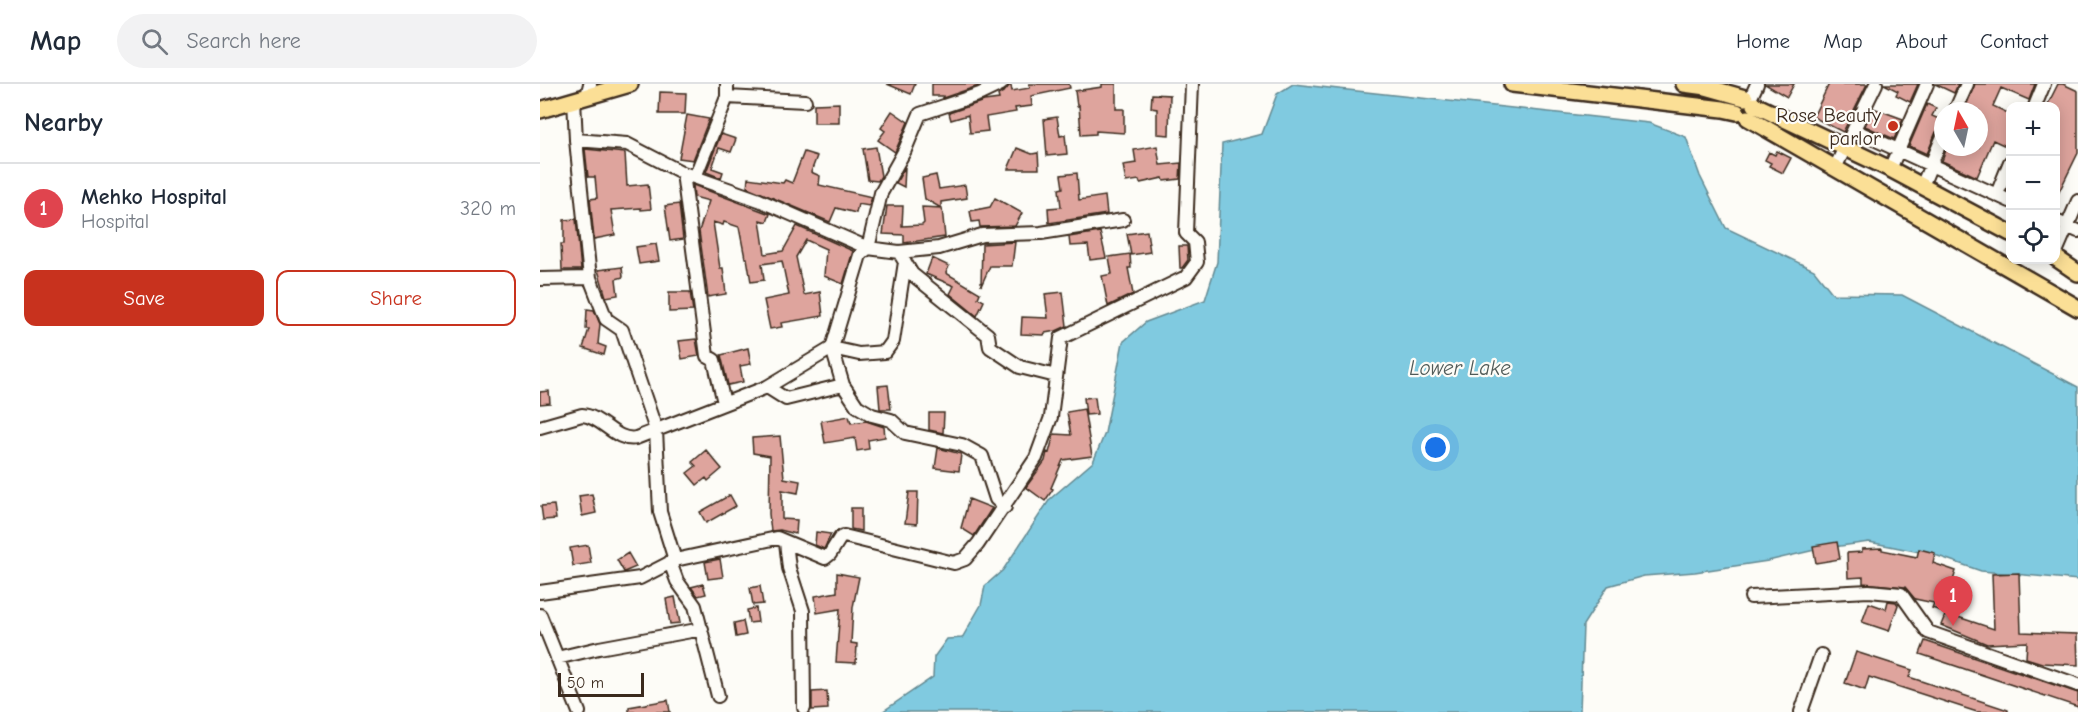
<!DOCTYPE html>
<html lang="en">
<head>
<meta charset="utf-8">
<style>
	body { margin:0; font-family:"Comic Neue",sans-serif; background:#f2f2f3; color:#1f2937 }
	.controls { position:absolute; right:18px; top:18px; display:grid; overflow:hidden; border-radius:12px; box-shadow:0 3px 15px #0003 }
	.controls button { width:54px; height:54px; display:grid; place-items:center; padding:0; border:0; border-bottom:2px solid #e0e1e3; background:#fff; color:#1f2937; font:30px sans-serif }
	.compass { position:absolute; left:1394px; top:18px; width:54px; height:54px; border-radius:50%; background:#fff; box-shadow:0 3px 15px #0003; rotate:351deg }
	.scale { position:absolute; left:18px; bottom:15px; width:86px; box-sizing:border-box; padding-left:6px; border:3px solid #3b2a1e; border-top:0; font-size:16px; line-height:21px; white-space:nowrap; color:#3b2a1e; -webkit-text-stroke:4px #fdfcf7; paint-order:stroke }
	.you { position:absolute; left:896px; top:364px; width:21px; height:21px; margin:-15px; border:4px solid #fff; border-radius:50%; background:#1a73e8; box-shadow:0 0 0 9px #1a73e833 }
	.badge { display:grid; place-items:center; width:39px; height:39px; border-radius:50%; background:#c8321e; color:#fff; font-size:20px; font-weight:700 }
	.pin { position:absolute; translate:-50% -50px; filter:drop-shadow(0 2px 3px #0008) }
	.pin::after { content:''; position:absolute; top:32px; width:21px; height:18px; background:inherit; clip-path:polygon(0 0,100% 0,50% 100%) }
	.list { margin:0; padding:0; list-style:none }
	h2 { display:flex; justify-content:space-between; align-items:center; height:78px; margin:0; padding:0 24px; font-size:26px }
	h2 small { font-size:20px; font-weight:400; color:#747a83 }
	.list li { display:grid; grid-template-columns:39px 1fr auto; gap:18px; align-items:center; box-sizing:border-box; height:90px; padding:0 24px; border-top:2px solid #e0e1e3 }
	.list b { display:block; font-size:22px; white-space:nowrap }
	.list p { margin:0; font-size:20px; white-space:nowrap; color:#747a83 }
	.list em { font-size:20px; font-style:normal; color:#747a83 }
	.actions { display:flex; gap:12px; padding:18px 24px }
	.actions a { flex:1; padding:14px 0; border:2px solid #c8321e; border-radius:12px; text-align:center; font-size:21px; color:#c8321e }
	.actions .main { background:#c8321e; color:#fff }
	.icon { flex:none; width:33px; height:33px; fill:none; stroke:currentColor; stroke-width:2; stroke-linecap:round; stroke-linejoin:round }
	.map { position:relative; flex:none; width:1538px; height:628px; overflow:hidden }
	header { display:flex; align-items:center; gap:36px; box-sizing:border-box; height:84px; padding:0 30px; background:#fff; border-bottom:2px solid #e0e1e3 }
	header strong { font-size:28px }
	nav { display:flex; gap:33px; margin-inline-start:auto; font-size:21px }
	.search { width:420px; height:54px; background:#f2f2f3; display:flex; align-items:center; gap:15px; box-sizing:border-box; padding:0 21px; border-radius:33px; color:#747a83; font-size:22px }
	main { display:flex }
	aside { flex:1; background:#fff }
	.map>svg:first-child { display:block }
	.water { fill:#80cae0; stroke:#648a92; stroke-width:1.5 }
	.building { fill:#dea49d; stroke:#3b2a1e; stroke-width:1.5 }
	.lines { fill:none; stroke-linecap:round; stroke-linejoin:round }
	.minor-casing { stroke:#3b2a1e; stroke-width:16 }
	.major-casing { stroke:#3b2a1e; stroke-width:20 }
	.minor { stroke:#fdfcf7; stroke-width:12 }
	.major { stroke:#fbdf96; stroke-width:15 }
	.poi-dot { fill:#c8321e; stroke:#fdfcf7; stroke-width:2 }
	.labels { text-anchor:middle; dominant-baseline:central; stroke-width:4.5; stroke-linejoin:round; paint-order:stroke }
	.poi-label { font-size:20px; fill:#3b2a1e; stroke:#fdfcf7; text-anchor:end }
	.water-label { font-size:21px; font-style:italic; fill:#505a58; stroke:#fdfcf7 }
</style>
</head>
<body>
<header>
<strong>Map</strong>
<div class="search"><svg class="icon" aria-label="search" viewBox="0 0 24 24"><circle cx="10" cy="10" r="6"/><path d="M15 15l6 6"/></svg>Search here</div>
<nav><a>Home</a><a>Map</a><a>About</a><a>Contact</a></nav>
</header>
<main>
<aside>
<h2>Nearby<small></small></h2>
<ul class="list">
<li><span class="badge" style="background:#e0444e">1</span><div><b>Mehko Hospital</b><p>Hospital</p></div><em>320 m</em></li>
</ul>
<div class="actions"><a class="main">Save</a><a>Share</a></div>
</aside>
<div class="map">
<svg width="1538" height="628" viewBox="0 0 1538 628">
	<rect width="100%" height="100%" fill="#fdfcf7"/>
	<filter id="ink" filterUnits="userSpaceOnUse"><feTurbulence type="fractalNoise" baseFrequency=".0167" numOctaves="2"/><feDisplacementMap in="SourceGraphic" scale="12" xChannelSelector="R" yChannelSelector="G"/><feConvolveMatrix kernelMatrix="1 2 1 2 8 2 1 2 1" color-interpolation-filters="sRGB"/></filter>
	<g filter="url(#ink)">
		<!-- water -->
		<path class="water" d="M753 0 1109 39 1146 53 1160 92 1186 144 1274 186 1293 210 1362 211 1538 303V496L1441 487 1395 471 1329 458 1279 465 1228 477 1155 488 1104 492 1068 502 1043 541 1040 628H342L393 593 394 573 407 555 422 554 441 521 445 502 463 486 510 415 553 378 565 349 583 258 606 238 665 216 677 178 682 60 722 50 737 10Z"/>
		<!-- building -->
		<path class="building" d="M347 0H375L371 10Z
			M392 0H437L438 2 403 14V12H392Z
			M489 0H529L530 4 491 12 492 22 475 24 476 28 446 33 448 47 430 49 428 31 411 36 409 29 444 17 459 15 458 11 465 7 469 2H471L472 7 490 4Z
			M562 0H576V25H584V49L556 47V50L541 51 539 21 537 22 535 7 562 3Z
			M1225 0H1254L1247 13Z
			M1289 0H1327L1303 48 1273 33Z
			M1344 0H1378L1370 18 1356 11 1358 7Z
			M1395 0H1418L1414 9Z
			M1435 0H1495L1489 16 1461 4 1453 22 1470 30V64L1453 56 1437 93 1402 77 1407 63H1439V27H1424Z
			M1518 0H1523L1538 7V69L1515 116V22H1507Z
			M120 8 146 9 145 30H119Z
			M612 10 630 11 629 51 617 50V25L611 24Z
			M299 19V39H274V20Z
			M1387 20 1396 24 1392 32 1403 37V44L1396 48 1387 70 1369 62Z
			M1333 24 1363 35 1354 55 1325 42Z
			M352 27 368 38 355 68 338 56 345 47 341 44Z
			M147 31 169 35 153 76 139 74Z
			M517 33 520 52 525 51 527 70 507 72 504 35Z
			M181 50 196 55 191 68 179 64 172 84 183 88 181 94 166 88Z
			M617 62 620 81 641 79 640 95 624 97 623 94 600 99 599 96 586 98 583 81 596 79 594 66Z
			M336 63 341 92 338 97 328 96 323 65Z
			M477 64 492 70 498 69 499 85H468Z
			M45 65 85 69 87 102 108 100 111 125 101 126V124L71 126 75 151 54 155 50 115 57 114 55 93H48Z
			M1237 67 1251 74 1243 89 1229 82 1231 79 1225 76 1229 68 1235 71Z
			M264 68 277 72 271 88 280 92 279 101 332 113 329 122 318 120 316 129 296 124 290 138 207 103 208 94 243 99 245 96 252 99Z
			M365 83 364 103 356 99Z
			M537 89 539 116 565 112 567 130 509 139 508 124 521 123 519 105 523 104 521 91Z
			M396 91 399 105 425 101 427 114 401 118V124L385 115 382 94Z
			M153 101 230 130 227 138 220 136 225 170 243 167 257 142 313 167 303 200 284 192 286 165 266 156 256 173 264 211 280 208 283 232 241 239 242 243 230 245 224 216 249 211 242 177 222 180 224 196 211 198 207 174H205L199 143 184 138 183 141 173 138 180 184H183L186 210 168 213 159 147 169 117 154 113Z
			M455 114 482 129 475 142 440 143 439 137 432 138 430 127 450 123Z
			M139 120 143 155 130 157 125 122Z
			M347 122H363L362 142 382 141 384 139 382 123 402 124 405 153 364 159V151L343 150Z
			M36 135 41 186H22L21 160H24V136Z
			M607 147 610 168 591 171 587 150Z
			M560 148 566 174 550 176 548 161 530 162 529 153Z
			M475 158 472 182H450L441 202 442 160Z
			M116 160 119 177 99 180 96 163Z
			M639 162H647L648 176 642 184H640Z
			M590 170 591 184H588L593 210 568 222 562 192 572 190 569 173Z
			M392 174 409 182 406 189 440 209 438 214 444 217 437 232 410 210 414 202 386 190Z
			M82 183 83 193 76 195 78 211 66 213 58 186Z
			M129 208H150L153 227 129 228Z
			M523 208 527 242 516 247 505 249 504 251 481 250 482 233 508 234 505 210Z
			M47 225 54 226 60 240 58 260 66 263 64 271 43 264 49 245H46Z
			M156 255 159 272 142 275 139 257Z
			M208 264 211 280 200 282 203 298 188 301 181 271Z
			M348 301 351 325H340L338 302Z
			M9 307 10 319 0 320V308Z
			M555 313 557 330 546 331 544 314Z
			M544 325 552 372 523 376 511 404 513 405 505 417 486 403 505 377 507 368 509 369 514 350 531 351 527 328Z
			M389 329H404L403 349 389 346Z
			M309 332 311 339 326 337 344 343 345 353 328 356 329 365 317 367 315 354 285 359 281 337Z
			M240 352 244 394 260 397 258 409 242 406V435L257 436 256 450 240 446 231 447 229 430 230 372 213 369 212 354Z
			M398 364 421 370 419 387 395 384Z
			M166 366 182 385 168 397 166 394 157 401 147 389 156 382 152 378Z
			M369 408H378L377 440 365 439Z
			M52 410 56 429 42 432 39 412Z
			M190 411 196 422 166 439 160 428Z
			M429 415 452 424 434 452 421 444Z
			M14 421 16 435 3 436 1 422Z
			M311 424H321V447L311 445Z
			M276 448 291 450 284 465 275 461Z
			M1297 458 1300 475 1276 479 1273 462Z
			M48 461 51 479 33 482 30 464Z
			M1342 464V466L1377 473 1379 465 1395 469 1393 479 1416 487 1407 516 1417 520 1413 531 1392 524 1394 519 1375 515 1365 503 1323 499V493L1308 494 1307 469 1322 468V465Z
			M88 469 96 483 84 488 77 476Z
			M180 475 183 493 168 495 165 478Z
			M297 489 319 493 313 523 311 559 317 560 316 579 296 578 300 525 277 529 275 512 297 508Z
			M1479 489 1481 548 1537 550 1538 581 1502 579 1486 574 1487 558 1447 560 1401 541 1406 529 1454 545 1452 490Z
			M163 500 166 510 158 512 151 503Z
			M220 502 223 520 213 521 210 504Z
			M135 513 140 539 130 540 126 515Z
			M1348 517 1356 518 1358 521 1349 547 1322 538 1329 519 1346 525Z
			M216 524 218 538 209 539 207 526Z
			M203 537 206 551 196 553 194 539Z
			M1385 557 1538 609V623L1380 570Z
			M1316 568 1372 586 1369 593 1468 626V628H1437L1329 593 1325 606 1305 599Z
			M287 607 288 625 272 626V608Z
			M128 616 130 628H89V623Z"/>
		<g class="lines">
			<!-- minor casing -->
			<g class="minor-casing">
				<path id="minor" d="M47 12 50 0
					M187 13 265 17
					M1210 15 1217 0
					M34 16 36 56 50 194 66 235 82 246 116 346 120 428 135 476
					M1495 22 1504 0
					M1415 27 1427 0
					M1314 46 1470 117
					M36 56 87 60 143 89 219 116 328 164 359 168 372 190 448 251 450 263 480 283 516 292
					M1295 84 1336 0
					M1350 85 1387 0
					M143 89 167 272 174 276 184 319
					M155 93 187 13V0
					M1382 102 1403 52
					M1457 110 1470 78
					M1516 137 1538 147
					M359 168 399 164 442 151 501 149 583 136
					M1516 168 1538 117
					M365 178 353 257 345 268 319 270 292 264 303 301 317 322 332 331 351 336 365 349 422 361 442 372 456 415 465 423
					M0 195 50 194
					M227 303 246 315 303 301
					M0 343 42 331C62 332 75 358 96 354L227 303 292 264 320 171 328 164 341 109 365 66 380 30 440 10 461 0
					M246 458 249 484 263 527 264 624
					M130 478 137 497 155 522 178 612
					M0 508 100 494 135 476 237 454 285 474 290 470 300 454 304 452 414 479 425 475 438 460 496 374 511 333 521 254 646 193 657 178 655 158 646 149 652 0
					M1211 513 1329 507 1361 510 1388 548 1538 601
					M0 531 39 628
					M17 574 59 564 162 545
					M1261 628 1281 571"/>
			</g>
			<!-- major casing -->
			<g class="major-casing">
				<path id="major" d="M972 0 1183 25 1197 28
					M1144 0 1166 3 1205 14
					M1215 21 1350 85 1470 149
					M0 26 90 0
					M1208 34 1538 224
					M1516 174 1538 189"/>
			</g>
			<!-- minor -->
			<use href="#minor" class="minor"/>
			<!-- major -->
			<use href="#major" class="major"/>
		</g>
	</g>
	<!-- markers -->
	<circle class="poi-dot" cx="1353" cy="42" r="6"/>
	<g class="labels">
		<!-- poi labels -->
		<g class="poi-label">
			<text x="1341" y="31">Rose Beauty<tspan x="1341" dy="23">parlor</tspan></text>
		</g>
		<!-- water labels -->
		<g class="water-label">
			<text x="920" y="284">Lower Lake</text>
		</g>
	</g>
</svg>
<div class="controls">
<button>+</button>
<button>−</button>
<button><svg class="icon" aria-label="locate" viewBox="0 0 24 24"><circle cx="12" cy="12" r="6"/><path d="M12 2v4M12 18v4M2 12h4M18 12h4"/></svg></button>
</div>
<svg class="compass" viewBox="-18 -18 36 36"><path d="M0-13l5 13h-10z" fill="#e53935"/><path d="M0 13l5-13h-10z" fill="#747a83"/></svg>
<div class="scale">50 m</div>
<div class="you"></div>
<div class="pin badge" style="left:1413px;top:542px;background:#e0444e">1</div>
</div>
</main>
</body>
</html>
